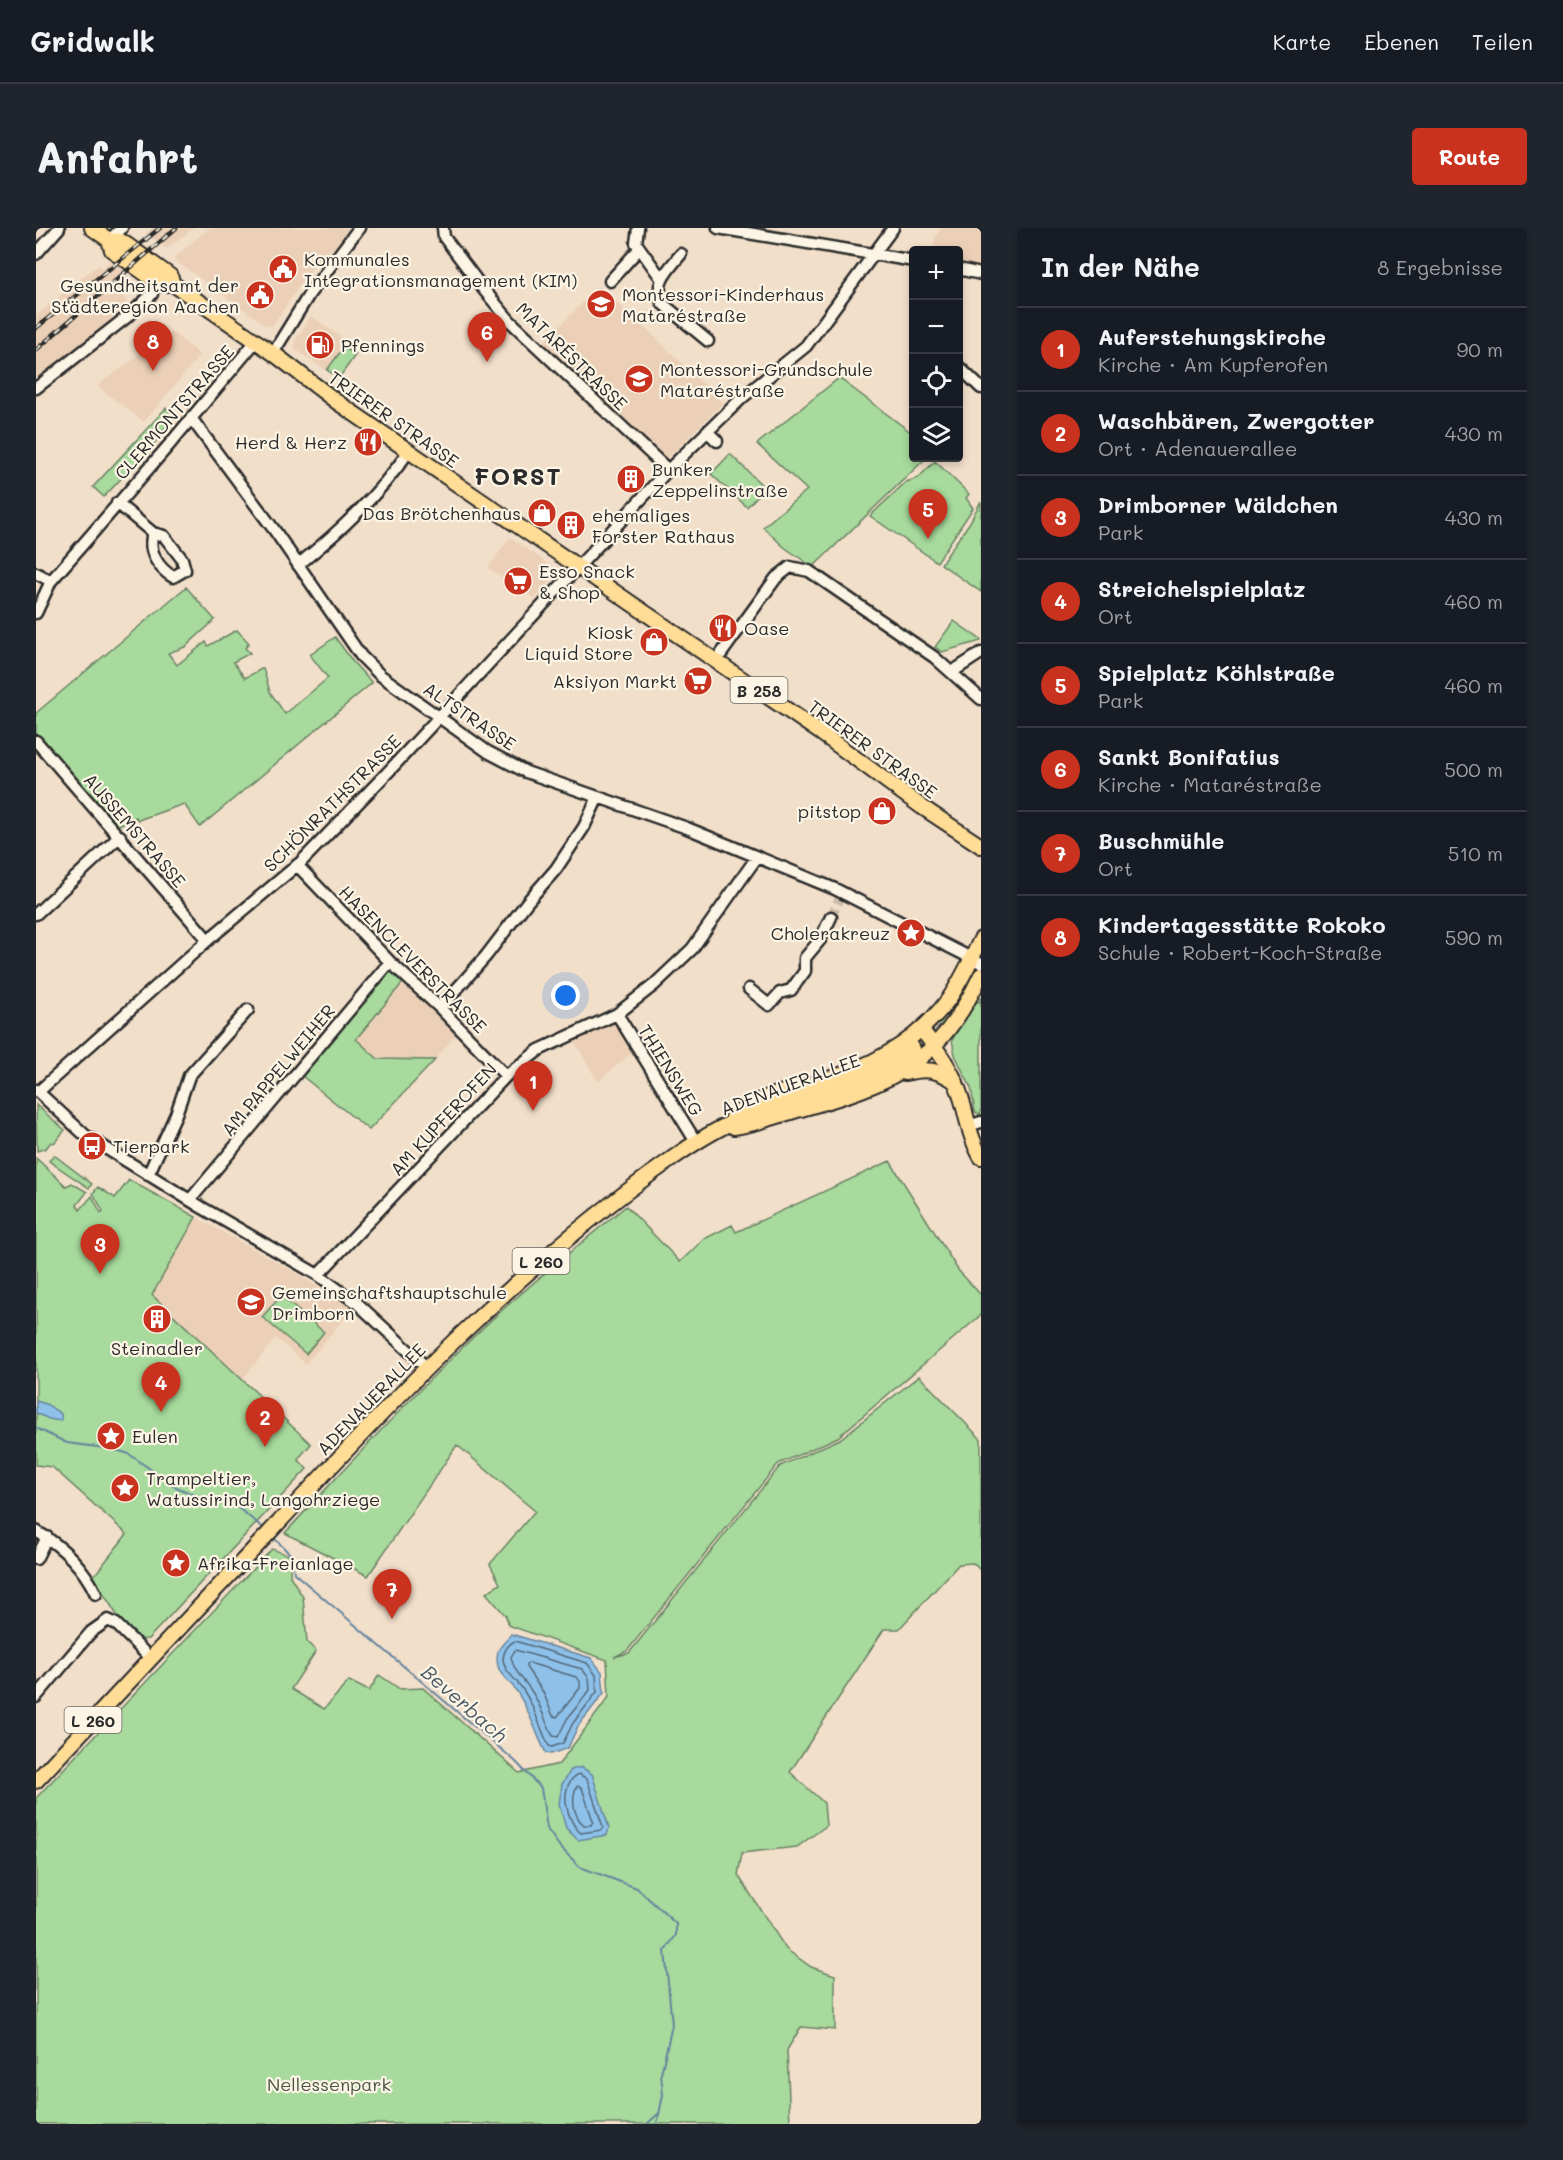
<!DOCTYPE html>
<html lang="de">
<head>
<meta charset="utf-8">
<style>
	body { margin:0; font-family:Mali,sans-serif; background:#20242c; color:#f1f3f6 }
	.controls { position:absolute; right:18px; top:18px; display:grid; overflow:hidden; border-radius:6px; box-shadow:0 3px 9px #0003 }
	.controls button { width:54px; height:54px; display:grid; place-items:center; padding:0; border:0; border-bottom:2px solid #363941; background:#171b24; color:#f1f3f6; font:30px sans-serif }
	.you { position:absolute; left:530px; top:768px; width:21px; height:21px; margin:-15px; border:4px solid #fff; border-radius:50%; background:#1a73e8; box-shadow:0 0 0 9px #1a73e833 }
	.badge { display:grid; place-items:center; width:39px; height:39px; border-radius:50%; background:#c8321e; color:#fff; font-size:20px; font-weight:700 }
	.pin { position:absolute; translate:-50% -50px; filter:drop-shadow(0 2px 3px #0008) }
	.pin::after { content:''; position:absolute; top:32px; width:21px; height:18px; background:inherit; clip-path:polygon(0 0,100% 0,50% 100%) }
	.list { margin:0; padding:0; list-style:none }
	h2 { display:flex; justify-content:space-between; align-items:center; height:78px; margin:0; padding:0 24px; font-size:26px }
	h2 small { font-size:20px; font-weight:400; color:#9ea1a6 }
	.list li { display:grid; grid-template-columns:39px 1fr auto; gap:18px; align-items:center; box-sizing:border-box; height:84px; padding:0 24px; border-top:2px solid #363941 }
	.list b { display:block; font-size:22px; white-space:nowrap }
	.list p { margin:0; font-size:20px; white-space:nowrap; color:#9ea1a6 }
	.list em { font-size:20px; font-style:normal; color:#9ea1a6 }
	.icon { flex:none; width:33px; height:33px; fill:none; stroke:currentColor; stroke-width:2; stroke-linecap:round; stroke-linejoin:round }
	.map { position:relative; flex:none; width:945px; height:1896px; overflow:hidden; border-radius:6px }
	header { display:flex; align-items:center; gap:36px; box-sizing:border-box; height:84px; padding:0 30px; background:#171b24; border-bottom:2px solid #363941 }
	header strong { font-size:28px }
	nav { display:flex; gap:33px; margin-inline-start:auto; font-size:21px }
	.intro { display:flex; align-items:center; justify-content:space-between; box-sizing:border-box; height:144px; padding:0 36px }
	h1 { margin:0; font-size:42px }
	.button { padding:15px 27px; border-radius:6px; background:#c8321e; color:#fff; font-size:21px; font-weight:700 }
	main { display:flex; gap:36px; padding:0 36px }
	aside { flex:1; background:#171b24; border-radius:6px; box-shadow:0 3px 9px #0003 }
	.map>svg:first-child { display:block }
	.built { fill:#ebd0b7 }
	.green { fill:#a7da9c; stroke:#698264; stroke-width:1.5 }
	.water { fill:#8ec1ea; stroke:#66859e; stroke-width:1.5 }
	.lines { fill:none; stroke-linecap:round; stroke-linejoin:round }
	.shore { stroke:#536777; stroke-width:1.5 }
	.stream { stroke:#66859e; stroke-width:2 }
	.minor-tunnel { stroke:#cabbaa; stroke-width:10; stroke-dasharray:10 5; stroke-linecap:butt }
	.major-tunnel { stroke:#cabbaa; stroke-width:14; stroke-dasharray:14 7; stroke-linecap:butt }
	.minor-casing { stroke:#2b2b2b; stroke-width:15 }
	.major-casing { stroke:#2b2b2b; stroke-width:18 }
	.minor { stroke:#fcf5e5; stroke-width:10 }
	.major { stroke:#ffdd96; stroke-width:14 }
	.rail-casing { stroke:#2b2b2b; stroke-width:4.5 }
	.rail { stroke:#fcf5e5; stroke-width:2; stroke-dasharray:7; stroke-linecap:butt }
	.labels { text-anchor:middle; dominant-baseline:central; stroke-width:4.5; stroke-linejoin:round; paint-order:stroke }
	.shield { fill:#fcf5e5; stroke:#6a6863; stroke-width:1.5 }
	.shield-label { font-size:16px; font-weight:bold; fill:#2b2b2b }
	.poi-label { font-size:18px; fill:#2b2b2b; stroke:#fcf5e5; text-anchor:start }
	.street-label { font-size:18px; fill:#2b2b2b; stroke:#fcf5e5 }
	.park-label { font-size:18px; fill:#4a5747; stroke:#fcf5e5 }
	.water-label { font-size:20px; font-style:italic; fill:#495864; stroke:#fcf5e5 }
	.district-label { font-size:24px; font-weight:bold; letter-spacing:1.5px; fill:#2b2b2b; stroke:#fcf5e5 }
</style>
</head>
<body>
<header>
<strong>Gridwalk</strong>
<nav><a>Karte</a><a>Ebenen</a><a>Teilen</a></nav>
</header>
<div class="intro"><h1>Anfahrt</h1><a class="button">Route</a></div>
<main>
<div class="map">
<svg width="945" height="1896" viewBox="0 0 945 1896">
	<rect width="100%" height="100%" fill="#f2dfca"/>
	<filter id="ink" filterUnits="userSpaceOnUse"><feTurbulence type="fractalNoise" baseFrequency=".0167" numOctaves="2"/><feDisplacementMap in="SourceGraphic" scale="12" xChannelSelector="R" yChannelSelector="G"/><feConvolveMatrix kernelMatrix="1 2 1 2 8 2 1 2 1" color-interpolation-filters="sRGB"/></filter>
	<g filter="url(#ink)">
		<!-- built -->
		<path class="built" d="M116 0H158L130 21 110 5Z
			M173 0H314L299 19 282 32 236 98H231L137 31Z
			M905 0H945V44L923 38 922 22H897L899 9Z
			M74 33 102 57 88 69 91 76 76 89 79 93 0 153V88L54 43 63 37 66 40Z
			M563 58 614 104 687 175 630 231 506 116Z
			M275 88 311 113 291 143 260 122 259 119V113Z
			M135 103 164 127 108 194 61 158Z
			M474 309 521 342V346L499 371 452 340Z
			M369 752 422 804 399 832 342 831 320 811Z
			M580 793 597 824 562 854 538 813Z
			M160 989 253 1041 317 1080 270 1136 240 1110 206 1152 116 1067Z"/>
		<!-- green -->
		<path class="green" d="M307 120 320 126 303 150 291 142Z
			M803 150 877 206 878 230H890L777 339 748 319 727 299 771 262 721 216Z
			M130 180 139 189 120 210 113 205 121 212 68 269 57 259Z
			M694 226 729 260 711 279 675 246Z
			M899 233 933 266 930 270 937 280 901 334 834 288 870 254 882 250Z
			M944 275H945V364L905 336 934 294Z
			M150 359 179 392 149 419 132 425 141 437 170 414 172 418 201 402 213 415 209 420 214 425 197 434 209 450 227 440 234 464 249 486 292 450 274 427 299 409 317 434 336 455 164 599 148 576 102 592 100 589 81 598 0 506V485Z
			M918 393 945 412V413L906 424 899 419Z
			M354 741 369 752 320 811 342 831 399 832 333 902 266 848Z
			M931 749 938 753 904 807H896L895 802Z
			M945 769V887L939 884 935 860 919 827 916 812 939 773 943 774Z
			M0 877 29 902 18 915 15 914 10 920 1 923Z
			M18 927 56 956 53 960 13 933Z
			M0 930 30 958 36 955 51 964 41 977 44 982 56 968 65 985 67 983 57 965 62 959 79 970 93 952 160 989 116 1067 275 1216 262 1231 271 1241 112 1411 102 1412 86 1395 57 1349 91 1306 16 1239 0 1237Z
			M854 933 922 1042 945 1067V1087L802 1209 742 1236 591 1423 578 1429 593 1425 744 1238 804 1211 883 1148 945 1211V1343L937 1335 923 1336 863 1401H848L754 1544 788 1575 790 1598 761 1619 706 1625 702 1647 750 1721 775 1739 799 1747V1802L765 1799 751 1822 754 1896H0V1570L236 1321 255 1328 254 1348 267 1369 271 1414 280 1423 255 1461 288 1481 313 1453 333 1463 343 1447 364 1461 387 1460 483 1545 523 1536 573 1469 571 1432 472 1397 470 1388 450 1365 464 1356 454 1336 499 1283 421 1217 332 1348 249 1305C315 1234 380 1163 451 1096 495 1055 543 1017 590 978L644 1034 668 1011 696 997 700 1004Z
			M245 1068 288 1104 270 1126 226 1089Z"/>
		<!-- water -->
		<path class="water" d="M0 1173 10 1176 25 1186V1191L24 1193 13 1191 0 1185Z
			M475 1406 555 1430 566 1444 568 1465 542 1498 532 1520 515 1526 510 1525C499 1504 493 1480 479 1461 470 1449 461 1447 461 1429 461 1419 471 1413 475 1406Z
			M545 1539 556 1546 573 1600 571 1607 542 1612 530 1600 523 1576 526 1556 535 1542Z"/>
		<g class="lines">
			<!-- shore -->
			<path class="shore" d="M479 1413 551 1435 560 1447 561 1464 537 1495 527 1515 516 1519 513 1518C503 1498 497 1473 482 1455 475 1447 469 1443 467 1432 467 1424 472 1416 479 1413Z
				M479 1422 546 1441 553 1450 554 1462 531 1491 522 1509 517 1508C510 1496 506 1481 499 1469 492 1455 477 1444 475 1429Z
				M493 1435 540 1449 544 1453V1460L521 1489 517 1488 507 1464 490 1439V1436Z
				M543 1546 551 1551 567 1599 565 1602 545 1605C530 1593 521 1556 543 1546Z
				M541 1558 546 1560 557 1593 555 1597H548C537 1588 535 1570 541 1558Z"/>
			<!-- stream -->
			<path class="stream" d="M0 1200 31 1215 77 1221 93 1226 138 1258 165 1270 197 1276 229 1301
				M237 1309 256 1328 258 1345 479 1533 505 1560 511 1601 524 1619 544 1639 601 1660 640 1696V1707L629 1723 636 1797 625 1846 627 1867 621 1896
				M611 1896 622 1886"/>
			<!-- minor-tunnel -->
			<path class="minor-tunnel" d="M795 689 803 672"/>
			<!-- major-tunnel -->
			<path class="major-tunnel" d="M877 821C913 791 925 771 945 729"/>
			<!-- minor casing -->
			<g class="minor-casing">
				<path id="minor" d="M407 0 408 9 448 62 474 93 632 242
					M602 0 600 15 625 50
					M682 0 878 33
					M73 12 86 0
					M0 26 23 0
					M645 26C633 41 616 56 627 76L672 113
					M922 41 945 46
					M574 53 603 21
					M237 125 274 65 323 0
					M922 138 945 160
					M0 160 96 85 116 66
					M155 190 239 303 325 428 344 447 452 524 490 544 651 600 799 661 945 735
					M671 203 681 213
					M81 275 117 305 128 308 146 331 149 342 137 349C122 340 111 323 117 305
					M262 337C304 303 342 268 373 223
					M0 345 15 353
					M0 385 15 353 133 217 220 113
					M680 433 740 350 754 339 773 343 898 429 945 471
					M916 444 945 425
					M0 513 172 712
					M261 637 354 734 404 780 470 848
					M0 686 84 608
					M713 761 733 777 744 765 755 762 769 743V730L784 712 795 689
					M404 780 450 728 492 673 520 641 548 599 562 569
					M581 786 660 914
					M0 862 50 908 165 979 282 1047 321 1075 390 1139
					M2 864 172 712 265 634 353 543 632 242 707 169 770 118 857 0
					M932 898 945 894
					M112 947 140 886 153 848 212 782
					M154 972 354 734
					M282 1047 470 848 503 822 581 786 618 757 656 721 721 629
					M0 1303C26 1318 47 1338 60 1366
					M0 1331 11 1309
					M0 1469 55 1404 72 1392 80 1396 114 1430"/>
			</g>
			<!-- major casing -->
			<g class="major-casing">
				<path id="major" d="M56 0 73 12 85 13 91 17 134 48 137 56
					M73 12 76 22 124 56H137
					M137 56 237 125 301 174 785 505 886 579 945 618
					M885 801C901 821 916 841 924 866 931 887 933 909 945 929
					M869 845C890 840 902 841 920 854
					M697 889C722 868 755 862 786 853 834 839 881 814 912 772 925 754 935 732 945 711
					M698 899C721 896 743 887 765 881 857 855 902 837 945 747
					M0 1553C76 1471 154 1389 231 1307 355 1173 481 1040 630 935 656 916 682 899 711 888 742 876 774 870 805 859 831 850 855 837 877 821"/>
			</g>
			<!-- minor -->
			<use href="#minor" class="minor"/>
			<!-- major -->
			<use href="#major" class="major"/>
			<!-- rail casing -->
			<g class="rail-casing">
				<path id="rail" d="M0 100 124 0
					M0 122 140 0"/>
			</g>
			<!-- rail -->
			<use href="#rail" class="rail"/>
		</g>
	</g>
	<!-- icons -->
	<defs>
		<g id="civic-disc" transform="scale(1.5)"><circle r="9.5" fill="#c8321e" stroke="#fcf5e5"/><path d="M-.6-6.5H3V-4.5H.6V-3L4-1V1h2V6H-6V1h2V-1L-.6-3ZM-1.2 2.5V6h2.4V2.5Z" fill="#fff"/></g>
		<g id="school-disc" transform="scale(1.5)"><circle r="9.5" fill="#c8321e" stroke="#fcf5e5"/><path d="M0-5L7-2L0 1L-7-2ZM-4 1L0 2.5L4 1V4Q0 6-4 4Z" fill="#fff"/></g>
		<g id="fuel-disc" transform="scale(1.5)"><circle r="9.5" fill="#c8321e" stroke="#fcf5e5"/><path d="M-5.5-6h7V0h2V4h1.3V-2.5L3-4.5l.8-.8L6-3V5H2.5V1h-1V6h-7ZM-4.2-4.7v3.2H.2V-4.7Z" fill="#fff"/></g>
		<g id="restaurant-disc" transform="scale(1.5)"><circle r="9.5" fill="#c8321e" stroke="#fcf5e5"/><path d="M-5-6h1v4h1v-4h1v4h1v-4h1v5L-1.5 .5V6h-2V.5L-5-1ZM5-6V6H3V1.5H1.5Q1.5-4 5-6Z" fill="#fff"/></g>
		<g id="building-disc" transform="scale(1.5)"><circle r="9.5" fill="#c8321e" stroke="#fcf5e5"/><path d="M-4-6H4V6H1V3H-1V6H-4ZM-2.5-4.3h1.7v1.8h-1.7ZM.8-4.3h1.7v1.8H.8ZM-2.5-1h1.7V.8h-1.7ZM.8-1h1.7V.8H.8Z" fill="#fff"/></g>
		<g id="shop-disc" transform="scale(1.5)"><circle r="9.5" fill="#c8321e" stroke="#fcf5e5"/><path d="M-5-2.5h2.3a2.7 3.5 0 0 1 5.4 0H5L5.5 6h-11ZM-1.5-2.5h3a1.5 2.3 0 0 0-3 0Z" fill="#fff"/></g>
		<g id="supermarket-disc" transform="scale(1.5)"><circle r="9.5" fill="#c8321e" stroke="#fcf5e5"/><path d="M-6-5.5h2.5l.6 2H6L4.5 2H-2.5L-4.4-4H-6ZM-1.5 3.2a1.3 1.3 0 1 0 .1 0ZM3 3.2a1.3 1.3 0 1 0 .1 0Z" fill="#fff"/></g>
		<g id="sight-disc" transform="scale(1.5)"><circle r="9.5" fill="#c8321e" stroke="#fcf5e5"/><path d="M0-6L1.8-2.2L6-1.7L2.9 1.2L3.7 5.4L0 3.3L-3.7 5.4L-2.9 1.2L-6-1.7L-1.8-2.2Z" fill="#fff"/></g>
		<g id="bus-disc" transform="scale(1.5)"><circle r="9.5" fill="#c8321e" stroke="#fcf5e5"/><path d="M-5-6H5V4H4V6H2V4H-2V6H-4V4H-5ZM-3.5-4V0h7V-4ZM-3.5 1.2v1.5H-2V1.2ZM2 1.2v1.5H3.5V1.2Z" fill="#fff"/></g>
	</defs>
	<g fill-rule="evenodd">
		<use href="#civic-disc" x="247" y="41"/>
		<use href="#civic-disc" x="224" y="67"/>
		<use href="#school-disc" x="565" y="76"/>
		<use href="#fuel-disc" x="284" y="117"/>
		<use href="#school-disc" x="603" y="151"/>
		<use href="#restaurant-disc" x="332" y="214"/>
		<use href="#building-disc" x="595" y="251"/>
		<use href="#shop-disc" x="506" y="285"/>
		<use href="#building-disc" x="535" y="297"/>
		<use href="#supermarket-disc" x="482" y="353"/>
		<use href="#restaurant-disc" x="687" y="400"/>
		<use href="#shop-disc" x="618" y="414"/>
		<use href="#supermarket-disc" x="662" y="453"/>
		<use href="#shop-disc" x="846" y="583"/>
		<use href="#sight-disc" x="875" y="705"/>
		<use href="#bus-disc" x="56" y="918"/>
		<use href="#school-disc" x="215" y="1074"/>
		<use href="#building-disc" x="121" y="1091"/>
		<use href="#sight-disc" x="75" y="1208"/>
		<use href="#sight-disc" x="89" y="1260"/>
		<use href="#sight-disc" x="140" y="1335"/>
	</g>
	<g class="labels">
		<!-- shield labels -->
		<g class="shield">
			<rect x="694.5" y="449" width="57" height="26" rx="4.5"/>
			<rect x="476.5" y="1020" width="57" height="26" rx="4.5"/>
			<rect x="28.5" y="1479" width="57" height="26" rx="4.5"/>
		</g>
		<g class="shield-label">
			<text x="723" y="462">B 258</text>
			<text x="505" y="1033">L 260</text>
			<text x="57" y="1492">L 260</text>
		</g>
		<!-- poi labels -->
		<g class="poi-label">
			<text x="268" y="31">Kommunales<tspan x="268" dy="21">Integrationsmanagement (KIM)</tspan></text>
			<text x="203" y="57" text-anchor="end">Gesundheitsamt der<tspan x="203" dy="21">Städteregion Aachen</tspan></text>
			<text x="586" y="66">Montessori-Kinderhaus<tspan x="586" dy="21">Mataréstraße</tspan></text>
			<text x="305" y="117">Pfennings</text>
			<text x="624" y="141">Montessori-Grundschule<tspan x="624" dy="21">Mataréstraße</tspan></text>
			<text x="311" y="214" text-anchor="end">Herd &amp; Herz</text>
			<text x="616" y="241">Bunker<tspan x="616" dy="21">Zeppelinstraße</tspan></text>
			<text x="485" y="285" text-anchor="end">Das Brötchenhaus</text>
			<text x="556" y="287">ehemaliges<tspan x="556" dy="21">Forster Rathaus</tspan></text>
			<text x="503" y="343">Esso Snack<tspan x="503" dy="21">&amp; Shop</tspan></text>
			<text x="708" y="400">Oase</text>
			<text x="597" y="404" text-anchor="end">Kiosk<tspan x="597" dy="21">Liquid Store</tspan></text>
			<text x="641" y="453" text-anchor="end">Aksiyon Markt</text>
			<text x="825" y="583" text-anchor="end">pitstop</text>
			<text x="854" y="705" text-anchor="end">Cholerakreuz</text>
			<text x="77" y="918">Tierpark</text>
			<text x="236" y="1064">Gemeinschaftshauptschule<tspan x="236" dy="21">Drimborn</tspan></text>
			<text x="121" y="1120" text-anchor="middle">Steinadler</text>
			<text x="96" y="1208">Eulen</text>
			<text x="110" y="1250">Trampeltier,<tspan x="110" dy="21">Watussirind, Langohrziege</tspan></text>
			<text x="161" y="1335">Afrika-Freianlage</text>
		</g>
		<!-- street labels -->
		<g class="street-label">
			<text transform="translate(536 128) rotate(44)">MATARÉSTRASSE</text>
			<text transform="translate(138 184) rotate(-49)">CLERMONTSTRASSE</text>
			<text transform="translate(358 191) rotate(35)">TRIERER STRASSE</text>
			<text transform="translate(434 488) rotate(34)">ALTSTRASSE</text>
			<text transform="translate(837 521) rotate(36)">TRIERER STRASSE</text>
			<text transform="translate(296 575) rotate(-45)">SCHÖNRATHSTRASSE</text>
			<text transform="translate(99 602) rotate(49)">AUSSEMSTRASSE</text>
			<text transform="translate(377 731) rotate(45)">HASENCLEVERSTRASSE</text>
			<text transform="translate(242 842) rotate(-50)">AM PAPPELWEIHER</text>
			<text transform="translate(635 842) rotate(58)">THIENSWEG</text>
			<text transform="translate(754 856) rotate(-20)">ADENAUERALLEE</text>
			<text transform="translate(407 891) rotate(-47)">AM KUPFEROFEN</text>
			<text transform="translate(335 1171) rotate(-46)">ADENAUERALLEE</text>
		</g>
		<!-- park labels -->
		<g class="park-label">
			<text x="293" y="1856">Nellessenpark</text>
		</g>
		<!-- water labels -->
		<g class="water-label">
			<text transform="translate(429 1475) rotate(41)">Beverbach</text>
		</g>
		<!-- district labels -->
		<g class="district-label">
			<text x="482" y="247">FORST</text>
		</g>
	</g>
</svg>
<div class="controls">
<button>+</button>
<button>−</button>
<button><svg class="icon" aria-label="locate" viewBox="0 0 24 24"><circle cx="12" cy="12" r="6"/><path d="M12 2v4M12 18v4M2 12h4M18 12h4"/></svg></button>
<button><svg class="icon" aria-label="layers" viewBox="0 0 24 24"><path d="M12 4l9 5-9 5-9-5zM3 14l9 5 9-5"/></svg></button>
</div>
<div class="you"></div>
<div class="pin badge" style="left:497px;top:883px">1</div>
<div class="pin badge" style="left:229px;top:1219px">2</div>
<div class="pin badge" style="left:64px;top:1046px">3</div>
<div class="pin badge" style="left:125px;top:1184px">4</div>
<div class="pin badge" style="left:892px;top:311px">5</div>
<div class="pin badge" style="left:451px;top:134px">6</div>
<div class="pin badge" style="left:356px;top:1391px">7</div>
<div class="pin badge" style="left:117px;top:143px">8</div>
</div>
<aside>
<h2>In der Nähe<small>8 Ergebnisse</small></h2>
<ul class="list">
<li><span class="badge">1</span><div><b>Auferstehungskirche</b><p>Kirche · Am Kupferofen</p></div><em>90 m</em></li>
<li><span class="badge">2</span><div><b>Waschbären, Zwergotter</b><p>Ort · Adenauerallee</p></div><em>430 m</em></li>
<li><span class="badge">3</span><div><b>Drimborner Wäldchen</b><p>Park</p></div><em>430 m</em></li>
<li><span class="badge">4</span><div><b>Streichelspielplatz</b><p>Ort</p></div><em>460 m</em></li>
<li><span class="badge">5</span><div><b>Spielplatz Köhlstraße</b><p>Park</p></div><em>460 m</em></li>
<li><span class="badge">6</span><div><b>Sankt Bonifatius</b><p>Kirche · Mataréstraße</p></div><em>500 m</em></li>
<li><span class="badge">7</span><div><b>Buschmühle</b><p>Ort</p></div><em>510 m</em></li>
<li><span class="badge">8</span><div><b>Kindertagesstätte Rokoko</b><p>Schule · Robert-Koch-Straße</p></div><em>590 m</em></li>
</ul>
</aside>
</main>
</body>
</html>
